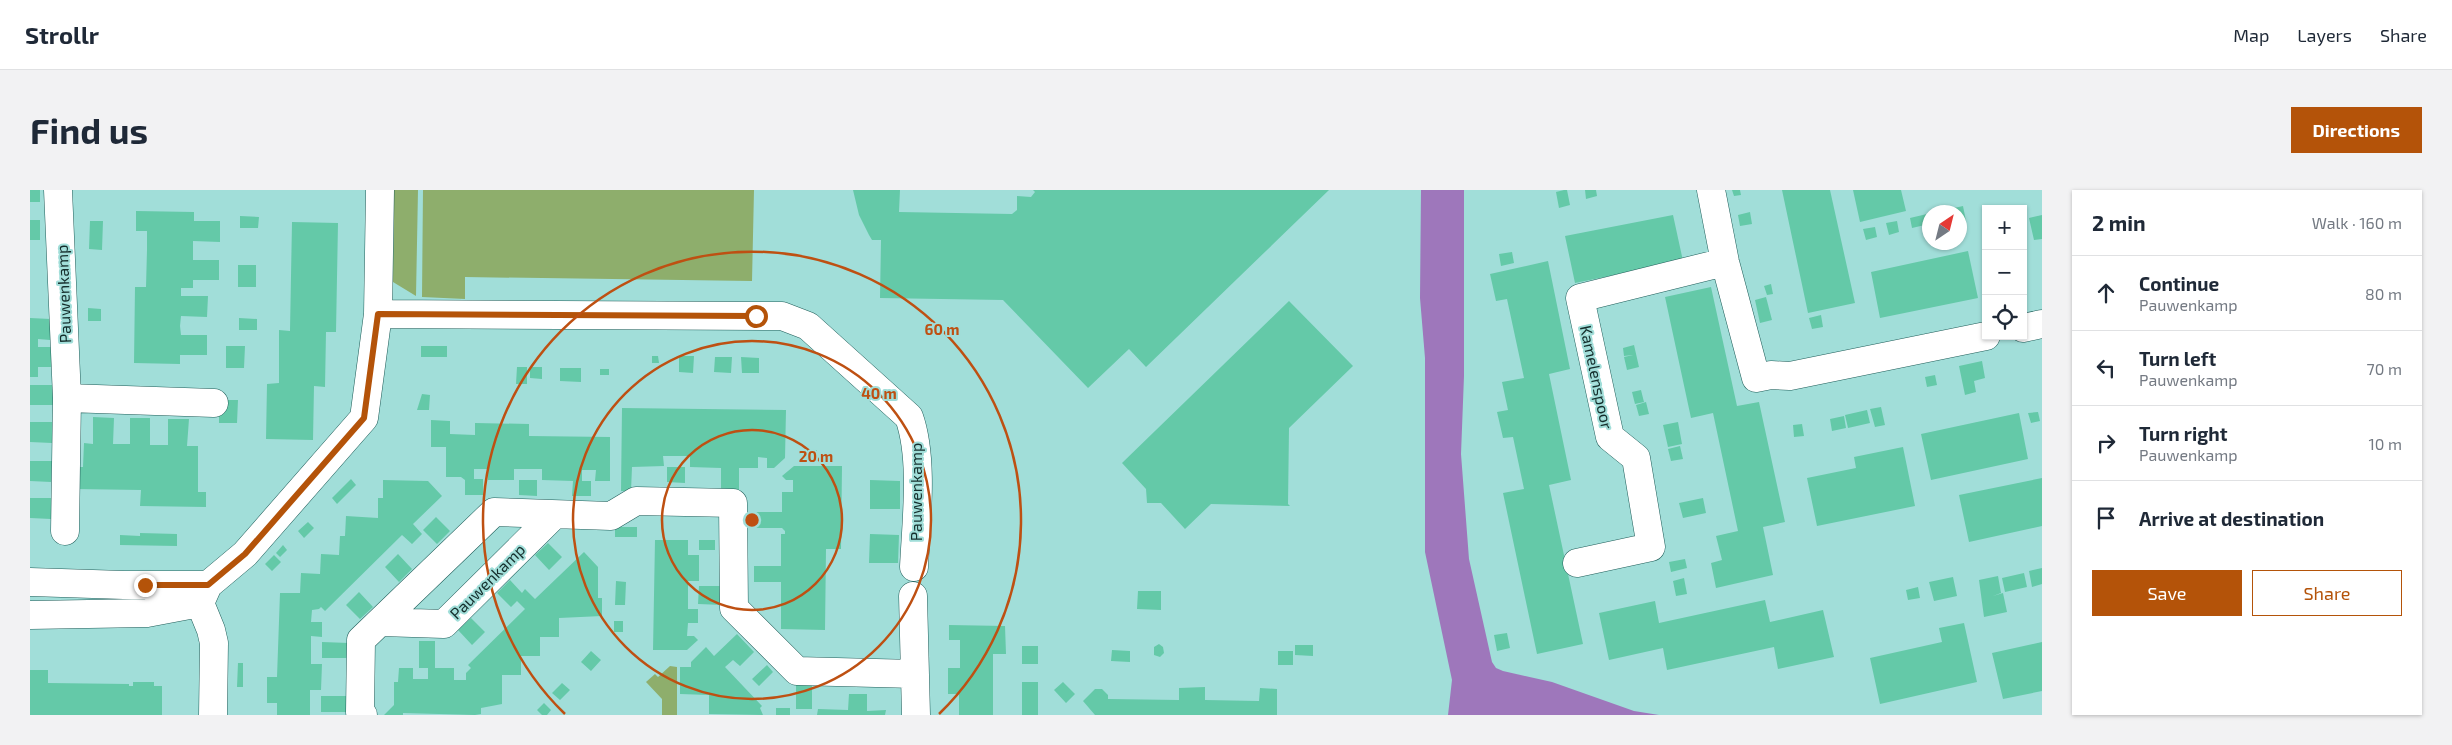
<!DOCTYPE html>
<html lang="en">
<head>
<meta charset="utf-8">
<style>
	body { margin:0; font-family:"Exo 2",sans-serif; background:#f2f2f3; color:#1f2937 }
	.controls { position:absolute; right:15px; top:15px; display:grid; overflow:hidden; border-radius:0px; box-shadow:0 1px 4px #0004 }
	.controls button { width:45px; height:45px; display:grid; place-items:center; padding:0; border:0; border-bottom:1px solid #e0e1e3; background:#fff; color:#1f2937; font:25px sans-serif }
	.compass { position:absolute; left:1892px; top:15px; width:45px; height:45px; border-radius:50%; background:#fff; box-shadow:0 1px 4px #0004; rotate:35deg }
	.stop { position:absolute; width:15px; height:15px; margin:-11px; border:4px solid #b45309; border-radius:50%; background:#fff }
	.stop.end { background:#b45309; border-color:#fff; box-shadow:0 1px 5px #0008 }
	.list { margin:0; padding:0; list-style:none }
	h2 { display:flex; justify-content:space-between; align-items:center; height:65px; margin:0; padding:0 20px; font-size:21px }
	h2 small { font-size:16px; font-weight:400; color:#747a83 }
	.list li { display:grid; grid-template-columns:32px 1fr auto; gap:15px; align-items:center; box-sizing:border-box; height:75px; padding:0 20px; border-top:1px solid #e0e1e3 }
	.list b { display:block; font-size:19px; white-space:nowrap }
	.list p { margin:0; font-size:16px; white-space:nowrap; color:#747a83 }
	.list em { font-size:16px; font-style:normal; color:#747a83 }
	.actions { display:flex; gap:10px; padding:15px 20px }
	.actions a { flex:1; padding:11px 0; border:1px solid #b45309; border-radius:0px; text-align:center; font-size:18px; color:#b45309 }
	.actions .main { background:#b45309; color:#fff }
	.icon { flex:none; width:28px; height:28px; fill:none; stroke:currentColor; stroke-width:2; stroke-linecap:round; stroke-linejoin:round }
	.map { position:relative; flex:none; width:2012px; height:525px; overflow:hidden; border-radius:0px }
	header { display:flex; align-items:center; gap:30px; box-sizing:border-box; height:70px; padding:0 25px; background:#fff; border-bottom:1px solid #e0e1e3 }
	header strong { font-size:24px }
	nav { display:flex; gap:28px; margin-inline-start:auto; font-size:18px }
	.intro { display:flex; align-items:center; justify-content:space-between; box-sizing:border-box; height:120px; padding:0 30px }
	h1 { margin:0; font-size:35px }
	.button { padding:12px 22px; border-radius:0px; background:#b45309; color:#fff; font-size:18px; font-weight:700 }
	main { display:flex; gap:30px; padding:0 30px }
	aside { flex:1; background:#fff; border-radius:0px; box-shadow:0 1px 4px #0004 }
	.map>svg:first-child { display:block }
	.green { fill:#8eae6c }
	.water { fill:#9e77bb }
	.building { fill:#64c9a8 }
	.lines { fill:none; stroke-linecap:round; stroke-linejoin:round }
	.minor-casing { stroke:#205e5a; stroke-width:29 }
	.minor { stroke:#fff; stroke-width:28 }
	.route { stroke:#b45309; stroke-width:6 }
	.ring { fill:none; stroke:#be5012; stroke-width:2.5 }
	.labels { text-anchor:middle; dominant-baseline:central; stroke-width:4; stroke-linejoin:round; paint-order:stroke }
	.street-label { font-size:16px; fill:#152e2c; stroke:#a1ded9 }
	.centre { fill:#be5012; stroke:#a1ded9; stroke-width:2.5 }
	.ring-label { font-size:15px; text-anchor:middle; font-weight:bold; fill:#be5012; stroke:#a1ded9; stroke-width:4; stroke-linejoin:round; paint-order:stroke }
</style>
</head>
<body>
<header>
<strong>Strollr</strong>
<nav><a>Map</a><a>Layers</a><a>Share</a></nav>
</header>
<div class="intro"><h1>Find us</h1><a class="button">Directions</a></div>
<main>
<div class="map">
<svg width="2012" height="525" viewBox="0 0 2012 525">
	<rect width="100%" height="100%" fill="#a1ded9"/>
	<!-- green -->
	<path class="green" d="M364 0H388L386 106 363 92Z
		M393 0H724L722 91 435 87V109L392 107Z
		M640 476 647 477V525H632V509L616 492 625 484 628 487Z"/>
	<!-- water -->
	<path class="water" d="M1391 0H1434V186L1431 264 1439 369 1462 472 1466 478 1473 481 1522 492 1604 521 1629 525H1418L1422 490 1395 362V168L1390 108Z"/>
	<!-- building -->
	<path class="building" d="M0 0H10V12H0Z
		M823 0H870L869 22 982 24 987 20V6L1001 7 1005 2 1003 0H1299L1116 177 1099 159 1058 198 973 110 850 108 851 50H842L839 45 829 25Z
		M1534 0H1537L1540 15 1529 18 1526 2Z
		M1555 0H1566L1567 6 1556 9Z
		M1702 0H1710L1711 5 1704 6Z
		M1752 0H1800L1825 113 1778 123Z
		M1823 0H1871L1876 21 1830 32Z
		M1933 16 1936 31 1930 33V22H1906Z
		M106 21 164 22V31H190V52L163 51V70H189V90H163V98H151V106H178L177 127 151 126 150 136 151 145H177V165H150V174L104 173 105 97H116L117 60V41H106Z
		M1720 22 1722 34 1710 36 1708 25Z
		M1897 24 1899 34 1882 38 1880 28Z
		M1643 25 1653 71 1545 93 1535 46Z
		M2012 25V49L2004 50 1999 28Z
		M210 26 229 27 228 38H210Z
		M0 30H10V50H0Z
		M60 31H73L72 60 59 59Z
		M1867 31 1869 42 1859 45 1856 33Z
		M262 32 308 33 306 142H296L295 197 284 196 283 250 236 249 237 194 249 193V140L260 141Z
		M1845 37 1847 47 1836 50 1833 39Z
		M1938 61 1948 108 1850 128 1841 82Z
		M1482 62 1484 73 1471 76 1469 64Z
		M1518 71 1540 179 1519 184 1541 290 1519 295 1553 454 1507 464 1473 303 1494 299 1483 247 1473 248 1467 222 1478 220 1472 192 1494 188 1477 109 1466 111 1460 84Z
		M208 75H226V97H208Z
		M1741 94 1743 104 1737 105 1734 96Z
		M1681 97 1707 216 1729 212 1755 332 1733 337 1743 385 1686 398 1681 373 1692 370 1686 346 1708 341 1683 223 1661 228 1635 107Z
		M1736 107 1742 130 1730 133 1725 110Z
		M1259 111 1323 176 1259 238 1258 314 1260 316 1181 314 1155 339 1131 313H1117L1116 299 1092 273Z
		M58 118 71 119V131H58Z
		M1791 125 1793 137 1782 139 1779 128Z
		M0 128 20 129V150L8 149V157H24L35 177H8V187H0Z
		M209 128 227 129V140H209Z
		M1604 155 1609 177 1597 180 1594 167 1603 165 1594 166 1593 158Z
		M196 156H215L214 178H196Z
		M391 156H417V167H391Z
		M622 166H628L629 173H622Z
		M649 166H664L663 183 649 182Z
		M685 167H702L701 183 684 182Z
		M711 167 729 168V183H712Z
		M1952 171 1955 188 1944 191 1946 202 1935 205 1929 176Z
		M487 177H497V194H486Z
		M500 177H512V189L500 188Z
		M530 178H551V192L530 191Z
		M570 179H579V185H570Z
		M1905 185 1907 195 1897 197 1895 187Z
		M0 195H23V215H0Z
		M1611 200 1614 212 1605 214 1602 202Z
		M392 204 400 205 399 220H387Z
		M189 210H208L207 233H189Z
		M1616 212 1619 224 1609 226 1606 215Z
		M1851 217 1855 235 1845 237 1840 219Z
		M592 218 756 220 755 268 744 278H737V268L728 267V278H709V302H691V278L660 277V266H633L634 276 602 277 601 301H591Z
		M1837 220 1840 233 1818 238 1815 225Z
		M2008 222 2010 231 2001 233 1998 223Z
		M1989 223 1998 269 1901 290 1891 244Z
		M1814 226 1816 238 1802 241 1800 229Z
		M63 227 84 228 83 254H100V228H120V255H138V229H159L157 256H168V302H176V317L110 316 111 300 44 299V277H53L54 253 63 254Z
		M401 230 420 231V244L445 245V233L499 234V246L580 247V291H565L566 280H552V291H561V306H542L543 291 512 290V279H484V290H458V279H444V289H453V305H435V290L431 287H416V257H401Z
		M0 232H22V253L0 252Z
		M1648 232 1652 254 1638 257 1633 235Z
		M1772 234 1774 246 1764 247 1763 235Z
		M1650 256 1653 269 1641 271 1638 259Z
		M1873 257 1885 316 1787 336 1777 288 1826 278 1824 267Z
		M776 260H787V272H776Z
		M0 271H22L21 292 0 291Z
		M764 276H812L811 359H796L795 440 751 439V392H724V376H751V344H755V341L752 338H724L725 322H752V302H763V290H756L752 286Z
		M637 277H655V293L637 292Z
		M2012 288V336L1939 352 1929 305Z
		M321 289 326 295 307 314 302 308Z
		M353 290 398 291 412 306 383 334 392 344 382 354 372 345 295 421 291 417 289 419 282 420 281 432H292V447L281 446V474H292L291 500H280V525H247V513H237V487H247L250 403H270L271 383 290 384 291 364 309 365 310 346H315L316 326 348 328V308H353Z
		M489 290H507V306L489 305Z
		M840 290 870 291V319H840Z
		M0 308H21V329L0 328Z
		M1673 308 1676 323 1653 328 1649 313Z
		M406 327 420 341 407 354 393 340Z
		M278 332 284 338 274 348 268 341Z
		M585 337H607V347H585Z
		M110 343 147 344V356L90 355V345L110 346Z
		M840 344 869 345 868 373H839Z
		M625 350H658V365H669V391H658V419H668V433H658L657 446H664L668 450 657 460H623Z
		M669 350H685V360H669Z
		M518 353 532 367 519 380 505 365Z
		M253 355 257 360 250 367 246 363Z
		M554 362 568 377V408H572V426L529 428V447H510V466H491V485H472V514L451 518V524L445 525 373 523V525H354L364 515V492H368L369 478H383V489H398V478H389V451H405V478H424V490H436V483L441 478 438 475 495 419 487 411 481 417 467 403 480 390 492 403 495 399 505 409Z
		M368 364 382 379 369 392 355 377Z
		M244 365 251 372 242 381 235 374Z
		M1655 369 1657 378 1641 382 1639 372Z
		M2012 378V394L2002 397 1999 381Z
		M1994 383 1997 397 1975 402 1972 388Z
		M1968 386 1971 403 1963 406 1973 403 1977 422 1954 427 1949 390Z
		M1923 387 1927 406 1904 411 1899 392Z
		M1654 388 1657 404 1646 406 1643 391Z
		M586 391 596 392 595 415H585Z
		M669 396H693V415L668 414Z
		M1888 397 1890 408 1878 410 1876 400Z
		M1108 401H1131V420L1107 419Z
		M329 402 343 417 330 429 316 415Z
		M1735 410 1740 432 1793 420 1804 467 1748 479 1744 457 1637 480 1633 458 1579 470 1569 423 1625 411 1629 433Z
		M441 428 455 442 442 455 428 440Z
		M584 431H593V442H584Z
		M1934 433 1947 492 1850 514 1840 468 1912 452 1909 438Z
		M919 435 975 436 976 464H963V525H929V504H918V478H930V450H919Z
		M1477 443 1480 458 1467 461 1464 445Z
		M707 444 724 462 710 476 703 470 695 477 732 516 730 518 733 525 679 524V505L650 504V477H661V472L676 457 684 466Z
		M292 452 319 453V468H292Z
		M2012 452V501L1973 509 1962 463Z
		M1129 454 1133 457 1134 463 1130 467 1124 465V457Z
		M1265 455H1283V466L1265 465Z
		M992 456H1008V474H992Z
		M1082 460 1100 461V472L1081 471Z
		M561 461 571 470 561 481 551 472Z
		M1248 461H1263V475H1248Z
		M208 473H213V497H207Z
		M737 475 743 482 729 496 722 489Z
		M0 480H18V493L99 494V496H103V492H124V496H132V525H0Z
		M766 492H782V519H766Z
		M992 492H1008V525H992Z
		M1033 492 1045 504 1036 513 1024 500Z
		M532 493 540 500 530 510 522 503Z
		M1175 497V510L1229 511 1230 498 1247 499V525H1065L1053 511 1065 499H1072L1078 505V509L1149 510V498Z
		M819 504H837V521L856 520 855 525H787L788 519 818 520Z
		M291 506H318V522H291Z
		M514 513 521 520 517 525H512L507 520Z
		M746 518H760V525H746Z"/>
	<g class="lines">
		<!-- minor casing -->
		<g class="minor-casing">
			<path id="minor" d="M28 0 37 208 35 341
				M1681 0 1695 72 1726 188 1741 185 1760 186 1956 146
				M348 124 752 126 778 136 879 227C894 269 886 333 884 377
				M1993 138 2012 134
				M37 208 184 213
				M1547 373 1621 357 1606 268 1580 247 1550 108 1695 72
				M0 392 94 395H178
				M883 406 886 525
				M0 425 117 423 170 413
				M351 432 414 434 524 325
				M183 525 184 453 181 440 170 413 178 395 215 364 334 228 348 124 350 0
				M333 525 330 522 331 450 464 322 581 326 606 311 703 313 704 418 767 481 885 484"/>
		</g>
		<!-- minor -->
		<use href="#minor" class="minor"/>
	</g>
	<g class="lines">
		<!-- route -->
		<path class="route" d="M115 395H178L215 364 334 228 348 124 726 126"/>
	</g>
	<!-- distance rings -->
	<g class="ring">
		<circle cx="722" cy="330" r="90"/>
		<circle cx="722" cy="330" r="179"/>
		<path d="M535 524A269 269 0 1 1 909 524"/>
	</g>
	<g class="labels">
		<!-- street labels -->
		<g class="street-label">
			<text transform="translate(33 104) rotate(-92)">Pauwenkamp</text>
			<text transform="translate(1567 187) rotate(78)">Kamelenspoor</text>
			<text transform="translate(885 302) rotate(-90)">Pauwenkamp</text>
			<text transform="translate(457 391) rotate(-45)">Pauwenkamp</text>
		</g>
	</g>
	<circle cx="722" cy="330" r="8" class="centre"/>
	<g class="ring-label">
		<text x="912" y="145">60 m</text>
		<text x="849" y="209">40 m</text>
		<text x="786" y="272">20 m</text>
	</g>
</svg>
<div class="controls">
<button>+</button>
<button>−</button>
<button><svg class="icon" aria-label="locate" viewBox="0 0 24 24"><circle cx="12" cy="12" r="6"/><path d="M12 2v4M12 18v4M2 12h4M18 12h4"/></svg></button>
</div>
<svg class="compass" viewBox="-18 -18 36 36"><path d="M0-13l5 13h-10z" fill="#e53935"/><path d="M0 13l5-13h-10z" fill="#747a83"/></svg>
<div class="stop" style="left:726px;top:126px"></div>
<div class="stop end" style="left:115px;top:395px"></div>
</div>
<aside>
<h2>2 min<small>Walk · 160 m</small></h2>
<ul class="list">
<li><svg class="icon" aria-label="ahead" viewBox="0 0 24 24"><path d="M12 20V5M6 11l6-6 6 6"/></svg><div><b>Continue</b><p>Pauwenkamp</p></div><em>80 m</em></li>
<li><svg class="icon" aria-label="left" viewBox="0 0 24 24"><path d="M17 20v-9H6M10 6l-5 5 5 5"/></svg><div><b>Turn left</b><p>Pauwenkamp</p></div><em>70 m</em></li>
<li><svg class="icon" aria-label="right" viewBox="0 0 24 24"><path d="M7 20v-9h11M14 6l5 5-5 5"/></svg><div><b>Turn right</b><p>Pauwenkamp</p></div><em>10 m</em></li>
<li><svg class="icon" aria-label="arrive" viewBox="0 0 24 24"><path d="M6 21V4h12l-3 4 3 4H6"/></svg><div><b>Arrive at destination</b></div></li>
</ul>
<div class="actions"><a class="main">Save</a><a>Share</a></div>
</aside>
</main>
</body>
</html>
